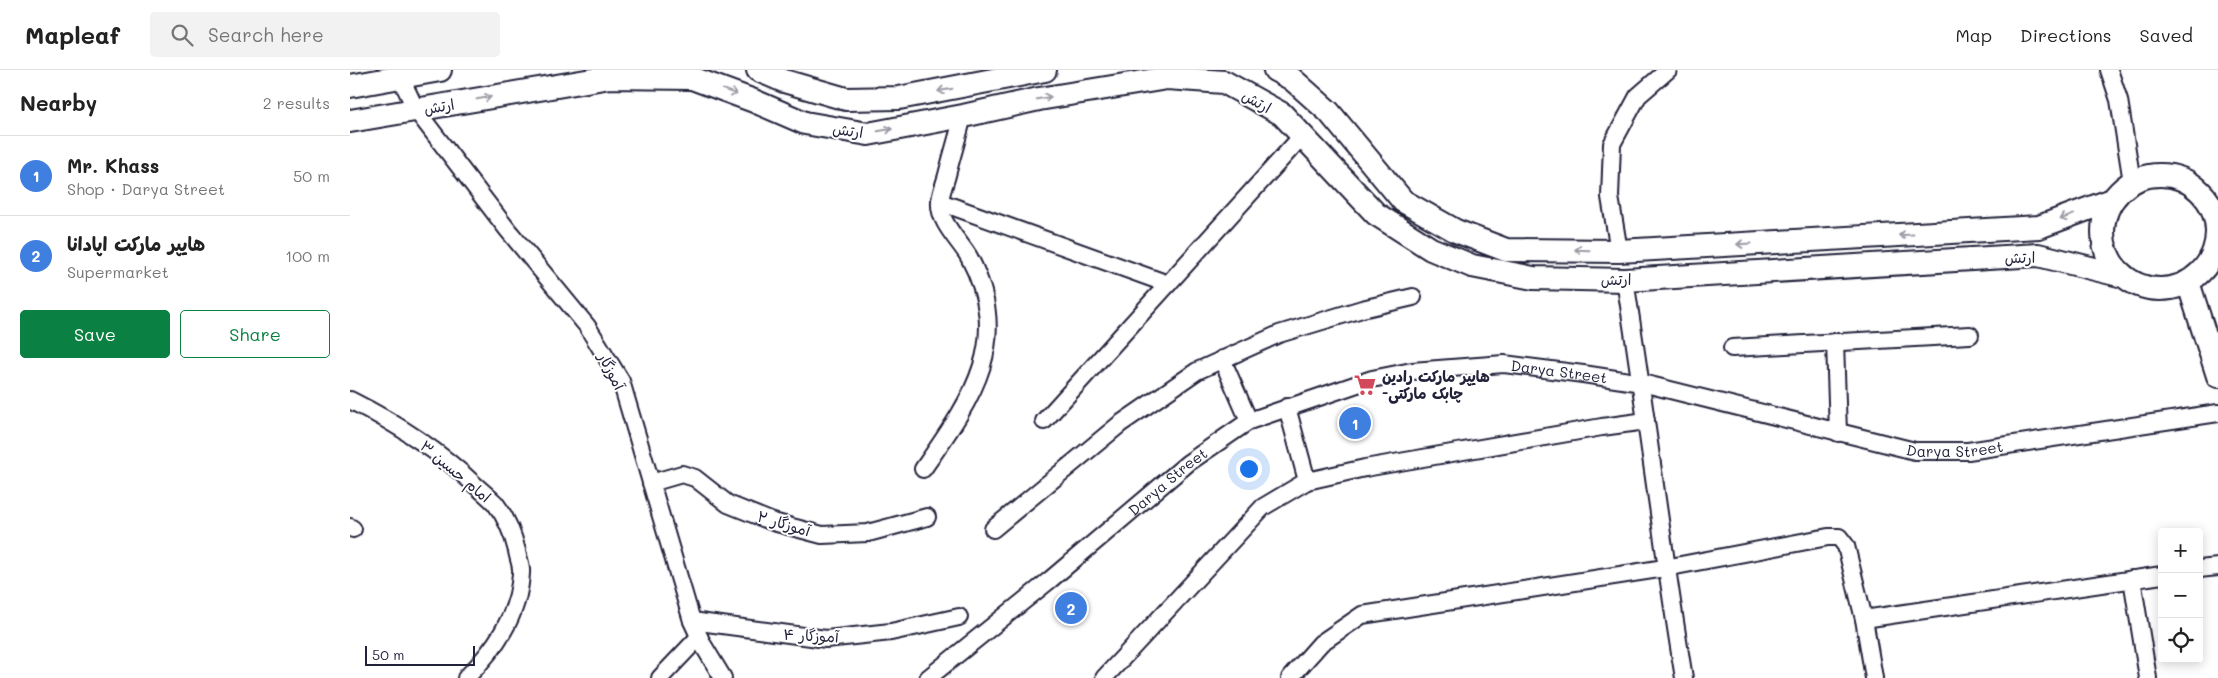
<!DOCTYPE html>
<html lang="en">
<head>
<meta charset="utf-8">
<style>
	body { margin:0; font-family:Mali,"Playpen Sans Arabic",sans-serif; background:#f2f2f2; color:#222 }
	.controls { position:absolute; right:15px; bottom:15px; display:grid; overflow:hidden; border-radius:5px; box-shadow:0 2px 12px #0003 }
	.controls button { width:45px; height:45px; display:grid; place-items:center; padding:0; border:0; border-bottom:1px solid #e0e0e0; background:#fff; color:#222; font:25px sans-serif }
	.scale { position:absolute; left:15px; bottom:12px; width:110px; box-sizing:border-box; padding-left:5px; border:2px solid #22223b; border-top:0; font-size:14px; line-height:18px; white-space:nowrap; color:#22223b; -webkit-text-stroke:4px #fff; paint-order:stroke }
	.you { position:absolute; left:898px; top:398px; width:18px; height:18px; margin:-12px; border:4px solid #fff; border-radius:50%; background:#1a73e8; box-shadow:0 0 0 8px #1a73e833 }
	.badge { display:grid; place-items:center; width:32px; height:32px; border-radius:50%; background:#0b8043; color:#fff; font-size:16px; font-weight:700 }
	.pin { position:absolute; translate:-50% -50%; border:2px solid #fff; box-shadow:0 1px 5px #0006 }
	.list { margin:0; padding:0; list-style:none }
	h2 { display:flex; justify-content:space-between; align-items:center; height:65px; margin:0; padding:0 20px; font-size:21px }
	h2 small { font-size:16px; font-weight:400; color:#767676 }
	.list li { display:grid; grid-template-columns:32px 1fr auto; gap:15px; align-items:center; box-sizing:border-box; height:80px; padding:0 20px; border-top:1px solid #e0e0e0 }
	.list b { display:block; font-size:19px; white-space:nowrap }
	.list p { margin:0; font-size:16px; white-space:nowrap; color:#767676 }
	.list em { font-size:16px; font-style:normal; color:#767676 }
	.actions { display:flex; gap:10px; padding:15px 20px }
	.actions a { flex:1; padding:11px 0; border:1px solid #0b8043; border-radius:5px; text-align:center; font-size:18px; color:#0b8043 }
	.actions .main { background:#0b8043; color:#fff }
	.icon { flex:none; width:28px; height:28px; fill:none; stroke:currentColor; stroke-width:2; stroke-linecap:round; stroke-linejoin:round }
	.map { position:relative; flex:none; width:1868px; height:608px; overflow:hidden }
	header { display:flex; align-items:center; gap:30px; box-sizing:border-box; height:70px; padding:0 25px; background:#fff; border-bottom:1px solid #e0e0e0 }
	header strong { font-size:24px }
	nav { display:flex; gap:28px; margin-inline-start:auto; font-size:18px }
	.search { width:350px; height:45px; background:#f2f2f2; display:flex; align-items:center; gap:12px; box-sizing:border-box; padding:0 18px; border-radius:5px; color:#767676; font-size:19px }
	main { display:flex }
	aside { flex:1; background:#fff }
	.map>svg:first-child { display:block }
	.lines { fill:none; stroke-linecap:round; stroke-linejoin:round }
	.street-casing { stroke:#22223b; stroke-width:20 }
	.secondary-casing { stroke:#22223b; stroke-width:26 }
	.street { stroke:#fff; stroke-width:16 }
	.secondary { stroke:#fff; stroke-width:22 }
	.oneway { stroke:#9c9ca7 }
	.labels { text-anchor:middle; dominant-baseline:central; stroke-width:4; stroke-linejoin:round; paint-order:stroke }
	.street-label { font-size:15px; fill:#22223b; stroke:#fff }
	.poi-label { font-size:15px; font-weight:bold; fill:#22223b; stroke:#fff; text-anchor:start }
</style>
</head>
<body>
<header>
<strong>Mapleaf</strong>
<div class="search"><svg class="icon" aria-label="search" viewBox="0 0 24 24"><circle cx="10" cy="10" r="6"/><path d="M15 15l6 6"/></svg>Search here</div>
<nav><a>Map</a><a>Directions</a><a>Saved</a></nav>
</header>
<main>
<aside>
<h2>Nearby<small>2 results</small></h2>
<ul class="list">
<li><span class="badge" style="background:#3f7fe0">1</span><div><b>Mr. Khass</b><p>Shop · Darya Street</p></div><em>50 m</em></li>
<li><span class="badge" style="background:#3f7fe0">2</span><div><b>هایپر مارکت اپادانا</b><p>Supermarket</p></div><em>100 m</em></li>
</ul>
<div class="actions"><a class="main">Save</a><a>Share</a></div>
</aside>
<div class="map">
<svg width="1868" height="608" viewBox="0 0 1868 608">
	<rect width="100%" height="100%" fill="#fff"/>
	<filter id="ink" filterUnits="userSpaceOnUse"><feTurbulence type="fractalNoise" baseFrequency=".02" numOctaves="2"/><feDisplacementMap in="SourceGraphic" scale="10" xChannelSelector="R" yChannelSelector="G"/><feConvolveMatrix kernelMatrix="1 2 1 2 8 2 1 2 1" color-interpolation-filters="sRGB"/></filter>
	<g filter="url(#ink)">
		<g class="lines">
			<!-- street casing -->
			<g class="street-casing">
				<g id="street">
					<path d="M47 0 66 40 157 159 237 256 271 311 342 551 353 575 373 608"/>
					<path d="M1759 0 1769 30 1782 112"/>
					<path d="M590 132 818 214"/>
					<path d="M1269 181 1260 127 1262 74 1288 26 1318 0"/>
					<path d="M1275 210C1296 342 1312 476 1334 608"/>
					<path d="M1485 272 1488 363"/>
					<path d="M1382 278 1620 265"/>
					<path d="M872 289 899 351"/>
					<path d="M0 330C46 353 88 380 125 415 132 421 139 427 145 433 156 447 163 464 167 481 168 488 172 496 171 503 169 545 145 579 116 608"/>
					<path d="M937 337 957 411"/>
					<path d="M694 351 952 66"/>
					<path d="M573 399C621 330 664 272 619 187 610 171 588 152 590 131 591 122 595 113 597 105 602 85 608 66 613 46"/>
					<path d="M301 413 332 404 345 408 378 434 423 452 472 465 518 463 577 447"/>
					<path d="M0 457 3 459"/>
					<path d="M643 459 770 354 847 301 929 264 1012 239 1063 227"/>
					<path d="M1849 499 1868 497"/>
					<path d="M1782 509 1798 608"/>
					<path d="M1514 549 1812 505"/>
					<path d="M342 551 476 569 541 562 609 547"/>
					<path d="M310 608 349 567"/>
					<path id="s1" d="M578 608 701 509 838 393 899 351 1022 309 1062 301 1154 294 1233 304 1292 313 1565 381H1618L1868 343"/>
					<path d="M754 608 913 437 957 411 1015 398 1252 357 1296 351"/>
					<path d="M940 608 971 573 1012 545 1315 498 1478 467H1489L1496 476 1514 549 1524 608"/>
				</g>
			</g>
			<!-- secondary casing -->
			<g class="secondary-casing">
				<path id="secondary" d="M408 0 434 11 496 29 549 28 695 0
					M925 0 942 9 979 42 1053 131 1106 161 1156 180 1269 181 1689 157 1762 130
					M0 16 90 0
					M0 51 260 7 342 8 404 31 455 53 518 64 613 46 689 29 817 8 874 12 932 44 1026 144 1081 179 1122 196 1183 208 1275 210 1688 185 1773 206
					M1753 162a57 57 0 1 1 114 0a57 57 0 1 1-114 0Z
					M1838 212 1868 306"/>
			</g>
			<!-- street -->
			<use href="#street" class="street"/>
			<!-- secondary -->
			<use href="#secondary" class="secondary"/>
		</g>
		<!-- one-way arrows -->
		<defs><path id="oneway-shaft" d="M-6 0H5M1.5-3L5.5 0L1.5 3" fill="none" stroke-width="1.6" stroke-linecap="round" stroke-linejoin="round" transform="scale(1.25)"/></defs>
		<g class="oneway">
			<use href="#oneway-shaft" transform="translate(595 20) rotate(170)"/>
			<use href="#oneway-shaft" transform="translate(380 22) rotate(20)"/>
			<use href="#oneway-shaft" transform="translate(134 28) rotate(-10)"/>
			<use href="#oneway-shaft" transform="translate(694 28) rotate(-10)"/>
			<use href="#oneway-shaft" transform="translate(535 60) rotate(-10)"/>
			<use href="#oneway-shaft" transform="translate(1717 147) rotate(160)"/>
			<use href="#oneway-shaft" transform="translate(1556 165) rotate(177)"/>
			<use href="#oneway-shaft" transform="translate(1394 174) rotate(177)"/>
			<use href="#oneway-shaft" transform="translate(1232 180) rotate(-178)"/>
		</g>
	</g>
	<!-- icons -->
	<defs>
		<g id="supermarket-bare" transform="scale(1.725)"><path d="M-6-5.5h2.5l.6 2H6L4.5 2H-2.5L-4.4-4H-6ZM-1.5 3.2a1.3 1.3 0 1 0 .1 0ZM3 3.2a1.3 1.3 0 1 0 .1 0Z" fill="#d1495b" stroke="#fff" stroke-width="2.5" paint-order="stroke"/></g>
	</defs>
	<g fill-rule="evenodd">
		<use href="#supermarket-bare" x="1015" y="315"/>
	</g>
	<g class="labels">
		<!-- street labels -->
		<g class="street-label">
			<text transform="translate(907 31) rotate(29)">ارتش</text>
			<text transform="translate(89 36) rotate(-10)">ارتش</text>
			<text transform="translate(498 60) rotate(8)">ارتش</text>
			<text transform="translate(1670 187) rotate(-1)">ارتش</text>
			<text x="1266" y="209">ارتش</text>
			<text transform="translate(262 301) rotate(63)">آموزگار</text>
			<text stroke="none"><textPath href="#s1" startOffset="730">Darya Street</textPath></text>
			<text stroke="none"><textPath href="#s1" startOffset="1135">Darya Street</textPath></text>
			<text transform="translate(106 401) rotate(40)">امام حسین ۳</text>
			<text stroke="none"><textPath href="#s1" startOffset="310">Darya Street</textPath></text>
			<text transform="translate(434 453) rotate(17)">آموزگار ۲</text>
			<text transform="translate(461 565) rotate(3)">آموزگار ۴</text>
		</g>
		<!-- poi labels -->
		<g class="poi-label">
			<text x="1032" y="306">هایپر مارکت رادین<tspan x="1032" dy="17">-چابک مارکتی</tspan></text>
		</g>
	</g>
</svg>
<div class="controls">
<button>+</button>
<button>−</button>
<button><svg class="icon" aria-label="locate" viewBox="0 0 24 24"><circle cx="12" cy="12" r="6"/><path d="M12 2v4M12 18v4M2 12h4M18 12h4"/></svg></button>
</div>
<div class="scale">50 m</div>
<div class="you"></div>
<div class="pin badge" style="left:1005px;top:353px;background:#3f7fe0">1</div>
<div class="pin badge" style="left:721px;top:538px;background:#3f7fe0">2</div>
</div>
</main>
</body>
</html>
